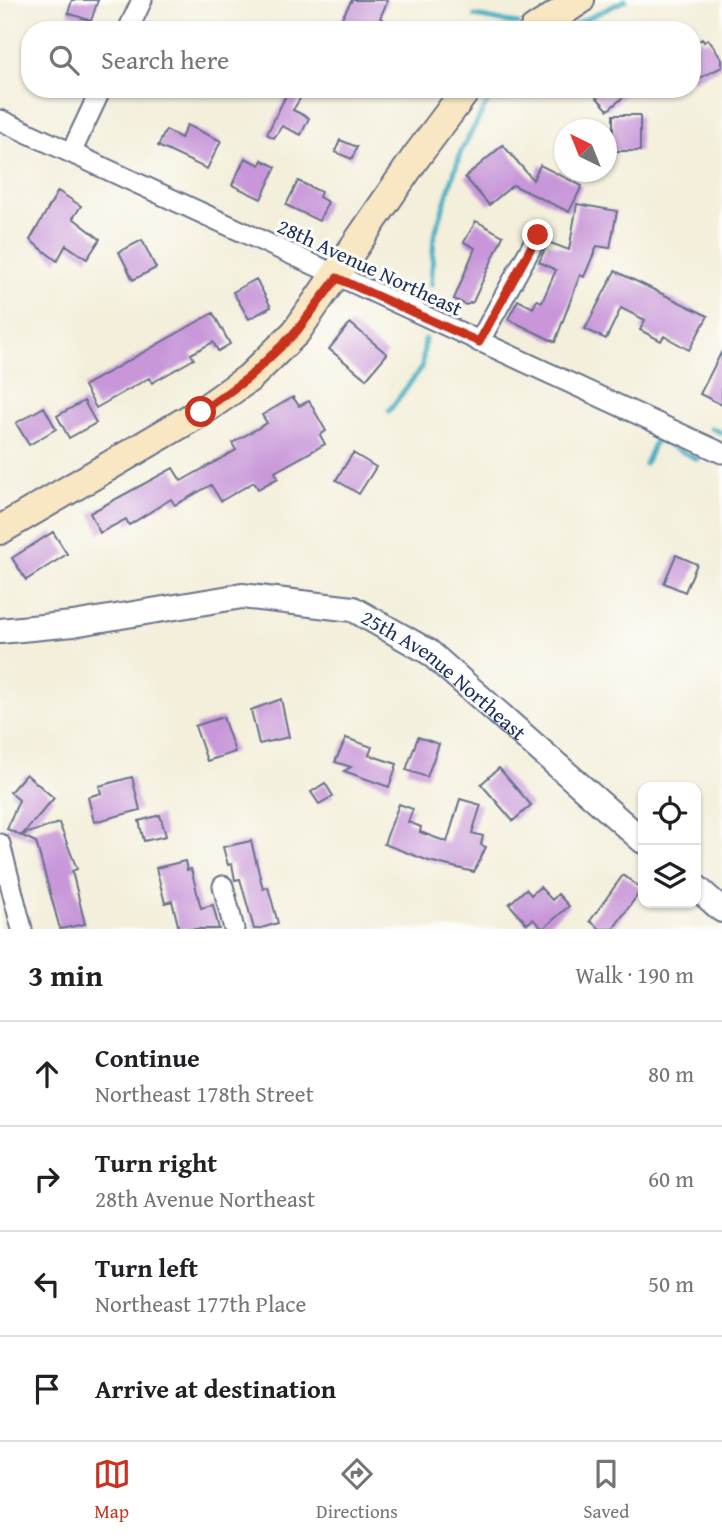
<!DOCTYPE html>
<html lang="en">
<head>
<meta charset="utf-8">
<style>
	body { margin:0; font-family:"Gentium Book Plus",serif; background:#f2f2f2; color:#202124 }
	.controls { position:absolute; right:21px; bottom:21px; display:grid; overflow:hidden; border-radius:14px; box-shadow:0 2px 5px #0004 }
	.controls button { width:63px; height:63px; display:grid; place-items:center; padding:0; border:0; border-bottom:2px solid #e0e0e0; background:#fff; color:#202124; font:35px sans-serif }
	.compass { position:absolute; left:554px; top:119px; width:63px; height:63px; border-radius:50%; background:#fff; box-shadow:0 2px 5px #0004; rotate:317deg }
	.stop { position:absolute; width:21px; height:21px; margin:-16px; border:5px solid #c8321e; border-radius:50%; background:#fff }
	.stop.end { background:#c8321e; border-color:#fff; box-shadow:0 2px 7px #0008 }
	.list { margin:0; padding:0; list-style:none }
	h2 { display:flex; justify-content:space-between; align-items:center; height:91px; margin:0; padding:0 28px; font-size:30px }
	h2 small { font-size:23px; font-weight:400; color:#757577 }
	.list li { display:grid; grid-template-columns:46px 1fr auto; gap:21px; align-items:center; box-sizing:border-box; height:105px; padding:0 28px; border-top:2px solid #e0e0e0 }
	.list b { display:block; font-size:26px; white-space:nowrap }
	.list p { margin:0; font-size:23px; white-space:nowrap; color:#757577 }
	.list em { font-size:23px; font-style:normal; color:#757577 }
	.icon { flex:none; width:38px; height:38px; fill:none; stroke:currentColor; stroke-width:2; stroke-linecap:round; stroke-linejoin:round }
	.map { position:relative; flex:none; width:722px; height:929px; overflow:hidden }
	.search { position:absolute; background:#fff; box-shadow:0 2px 5px #0004; left:21px; right:21px; top:21px; height:77px; display:flex; align-items:center; gap:18px; box-sizing:border-box; padding:0 24px; border-radius:28px; color:#757577; font-size:26px }
	.sheet { height:511px; background:#fff }
	nav { display:flex; justify-content:space-around; align-items:center; box-sizing:border-box; height:98px; border-top:2px solid #e0e0e0; background:#fff; font-size:19px; color:#757577 }
	nav a { display:grid; justify-items:center; gap:4px }
	nav .on { color:#c8321e }
	.map>svg:first-child { display:block }
	.lines { fill:none; stroke-linecap:round; stroke-linejoin:round }
	.stream { stroke:#44afc2; stroke-width:5 }
	.building { fill:#c896d9 }
	.minor-casing { stroke:#67728a; stroke-width:23 }
	.tertiary-casing { stroke:#67728a; stroke-width:28 }
	.secondary-casing { stroke:#67728a; stroke-width:32 }
	.minor { stroke:#fff; stroke-width:19 }
	.tertiary { stroke:#fff; stroke-width:24 }
	.secondary { stroke:#f9e7c3; stroke-width:28 }
	.route { stroke:#c8321e; stroke-width:9 }
	.labels { text-anchor:middle; dominant-baseline:central; stroke-width:6; stroke-linejoin:round; paint-order:stroke }
	.street-label { font-size:21px; fill:#1b2f5e; stroke:#fdfcf7 }
</style>
</head>
<body>
<div class="map">
<svg width="722" height="929" viewBox="0 0 722 929">
	<rect width="100%" height="100%" fill="#fdfcf7"/>
	<filter id="ink" filterUnits="userSpaceOnUse"><feTurbulence type="fractalNoise" baseFrequency=".0143" numOctaves="2"/><feDisplacementMap in="SourceGraphic" scale="14" xChannelSelector="R" yChannelSelector="G"/><feConvolveMatrix kernelMatrix="1 2 1 2 8 2 1 2 1" color-interpolation-filters="sRGB"/></filter>
	<filter id="wash" filterUnits="userSpaceOnUse"><feTurbulence type="fractalNoise" baseFrequency=".00686" numOctaves="4" result="noise"/><feDisplacementMap in="SourceGraphic" scale="28" xChannelSelector="R" yChannelSelector="G"/><feGaussianBlur stdDeviation="1.57" result="paint"/><feColorMatrix in="noise" values="0 0 0 0 0 0 0 0 0 0 0 0 0 0 0 0 0 1.4 0 .05"/><feComposite in="paint" operator="in"/></filter>
	<g filter="url(#wash)">
		<rect width="100%" height="100%" fill="#f3efdb"/>
		<g class="lines">
			<!-- stream -->
			<path class="stream" d="M475 16 518 24
				M563 30 626 0
				M431 285 434 236 461 151 495 89
				M389 411 422 367 425 339
				M711 428 722 433
				M645 464 656 439 697 459"/>
		</g>
		<g id="blocks">
			<!-- building -->
			<path class="building" d="M72 0H98L91 21 68 13Z
				M352 0H388L380 18 386 21 381 30H351L339 23Z
				M702 39 704 42 708 39 722 59V67L692 82V45Z
				M289 89H306L293 110 309 118 301 135 282 126 274 138 267 134Z
				M589 89H633L608 110Z
				M613 115H640V151H613Z
				M187 125 221 141 207 169 158 146 166 130 181 138Z
				M340 140 357 147 352 159 335 152Z
				M503 145 533 180 540 165 582 186 569 212 513 185 489 205 465 177Z
				M245 158 260 165 262 160 276 167 261 199 232 185Z
				M298 181 321 192 319 197 328 202 319 221 286 205Z
				M58 191 81 206 73 218 100 239 87 259 66 245 57 261 30 240Z
				M577 204 617 211 610 248 597 246 584 277 580 275 555 342 508 319 518 300 533 308 537 300 542 302 556 270 539 262 548 242 569 250Z
				M476 221 503 236 473 302 466 305 454 299 475 248 464 242Z
				M142 240 156 268 133 280 119 252Z
				M615 271 708 316 689 350 664 336 661 341 640 330 645 320 621 308 606 339 585 329Z
				M256 279 271 307 249 319 233 292Z
				M213 313 230 344 218 351 213 342 191 354 194 359 152 383 149 378 96 408 84 386Z
				M350 323 387 354 366 379 329 349Z
				M722 351V405L700 394Z
				M293 397 299 406 309 401 326 431 320 435 325 444 275 472 278 478 258 489 254 482 221 501 211 485 175 505 171 499 129 525 126 519 100 533 90 513 173 468 181 481 236 450 232 443 267 423 262 415Z
				M84 401 96 423 69 438 57 416Z
				M44 407 56 429 29 445 16 423Z
				M353 453 376 467 359 494 336 480Z
				M53 532 67 554 26 580 12 558Z
				M676 555 697 564 685 592 664 583Z
				M281 699 289 737 259 744 251 710Z
				M223 717 235 752 207 761 195 726Z
				M418 737 439 744 427 777 406 770Z
				M346 738 372 747 369 755 397 764 389 787 344 771 351 767 335 762Z
				M499 768 531 805 513 821 481 784Z
				M26 774 54 798 22 835 59 823 77 869 72 871 85 924 60 929 36 842 7 829 19 800 10 792Z
				M132 777 140 810 94 822 88 797 101 793 99 786Z
				M325 783 333 796 319 804 311 792Z
				M460 799 481 805 472 833 483 836 481 845 486 847 474 872 429 861 384 844 399 804 413 809 408 822 421 827 420 832 447 842Z
				M160 815 166 836 144 841 139 821Z
				M251 841 263 889 268 887 278 923 258 929H254L240 879 235 880 232 864 228 865 223 847Z
				M185 861 187 870 191 869 201 908 213 905 219 929H179L172 901 165 903 156 868Z
				M623 875 642 889 613 929H600L590 921Z
				M540 887 552 900 558 894 569 906 543 929 533 919 527 924 509 904 526 889 531 895Z"/>
		</g>
	</g>
	<g filter="url(#ink)">
		<use href="#blocks" fill-opacity="0" stroke="#67728a" stroke-width="2"/>
		<g class="lines">
			<!-- minor casing -->
			<g class="minor-casing">
				<path id="minor" d="M128 30 142 0
					M0 120 722 453
					M71 153 101 89
					M479 342 538 235
					M0 844 22 929
					M223 886 234 929"/>
			</g>
			<!-- tertiary casing -->
			<g class="tertiary-casing">
				<g id="tertiary">
					<path id="s1" d="M0 631 73 624 242 596 353 609 429 652 643 841"/>
					<path d="M696 887 722 910"/>
				</g>
			</g>
			<!-- secondary casing -->
			<g class="secondary-casing">
				<path id="secondary" d="M534 30 580 0
					M0 530 201 412 249 378 296 332 416 157 467 89"/>
			</g>
			<!-- minor -->
			<use href="#minor" class="minor"/>
			<!-- tertiary -->
			<use href="#tertiary" class="tertiary"/>
			<!-- secondary -->
			<use href="#secondary" class="secondary"/>
		</g>
	</g>
	<g class="lines" filter="url(#ink)">
		<!-- route -->
		<path class="route" d="M201 412 248 378 296 332 337 278 479 342 538 235"/>
	</g>
	<g class="labels">
		<!-- street labels -->
		<g class="street-label">
			<text transform="translate(370 267) rotate(25)">28th Avenue Northeast</text>
			<text stroke="none"><textPath href="#s1" startOffset="469">25th Avenue Northeast</textPath></text>
		</g>
	</g>
</svg>
<div class="controls">
<button><svg class="icon" aria-label="locate" viewBox="0 0 24 24"><circle cx="12" cy="12" r="6"/><path d="M12 2v4M12 18v4M2 12h4M18 12h4"/></svg></button>
<button><svg class="icon" aria-label="layers" viewBox="0 0 24 24"><path d="M12 4l9 5-9 5-9-5zM3 14l9 5 9-5"/></svg></button>
</div>
<svg class="compass" viewBox="-18 -18 36 36"><path d="M0-13l5 13h-10z" fill="#e53935"/><path d="M0 13l5-13h-10z" fill="#757577"/></svg>
<div class="stop" style="left:201px;top:412px"></div>
<div class="stop end" style="left:538px;top:235px"></div>
<div class="search"><svg class="icon" aria-label="search" viewBox="0 0 24 24"><circle cx="10" cy="10" r="6"/><path d="M15 15l6 6"/></svg>Search here</div>
</div>
<section class="sheet">
<h2>3 min<small>Walk · 190 m</small></h2>
<ul class="list">
<li><svg class="icon" aria-label="ahead" viewBox="0 0 24 24"><path d="M12 20V5M6 11l6-6 6 6"/></svg><div><b>Continue</b><p>Northeast 178th Street</p></div><em>80 m</em></li>
<li><svg class="icon" aria-label="right" viewBox="0 0 24 24"><path d="M7 20v-9h11M14 6l5 5-5 5"/></svg><div><b>Turn right</b><p>28th Avenue Northeast</p></div><em>60 m</em></li>
<li><svg class="icon" aria-label="left" viewBox="0 0 24 24"><path d="M17 20v-9H6M10 6l-5 5 5 5"/></svg><div><b>Turn left</b><p>Northeast 177th Place</p></div><em>50 m</em></li>
<li><svg class="icon" aria-label="arrive" viewBox="0 0 24 24"><path d="M6 21V4h12l-3 4 3 4H6"/></svg><div><b>Arrive at destination</b></div></li>
</ul>
</section>
<nav>
<a class="on"><svg class="icon" aria-label="map" viewBox="0 0 24 24"><path d="M3 6l6-2 6 2 6-2v14l-6 2-6-2-6 2zM9 4v14M15 6v14"/></svg>Map</a>
<a><svg class="icon" aria-label="directions" viewBox="0 0 24 24"><path d="M12 3l9 9-9 9-9-9zM9 14v-3h6M13 9l2 2-2 2"/></svg>Directions</a>
<a><svg class="icon" aria-label="saved" viewBox="0 0 24 24"><path d="M7 4h10v16l-5-4-5 4z"/></svg>Saved</a>
</nav>
</body>
</html>
